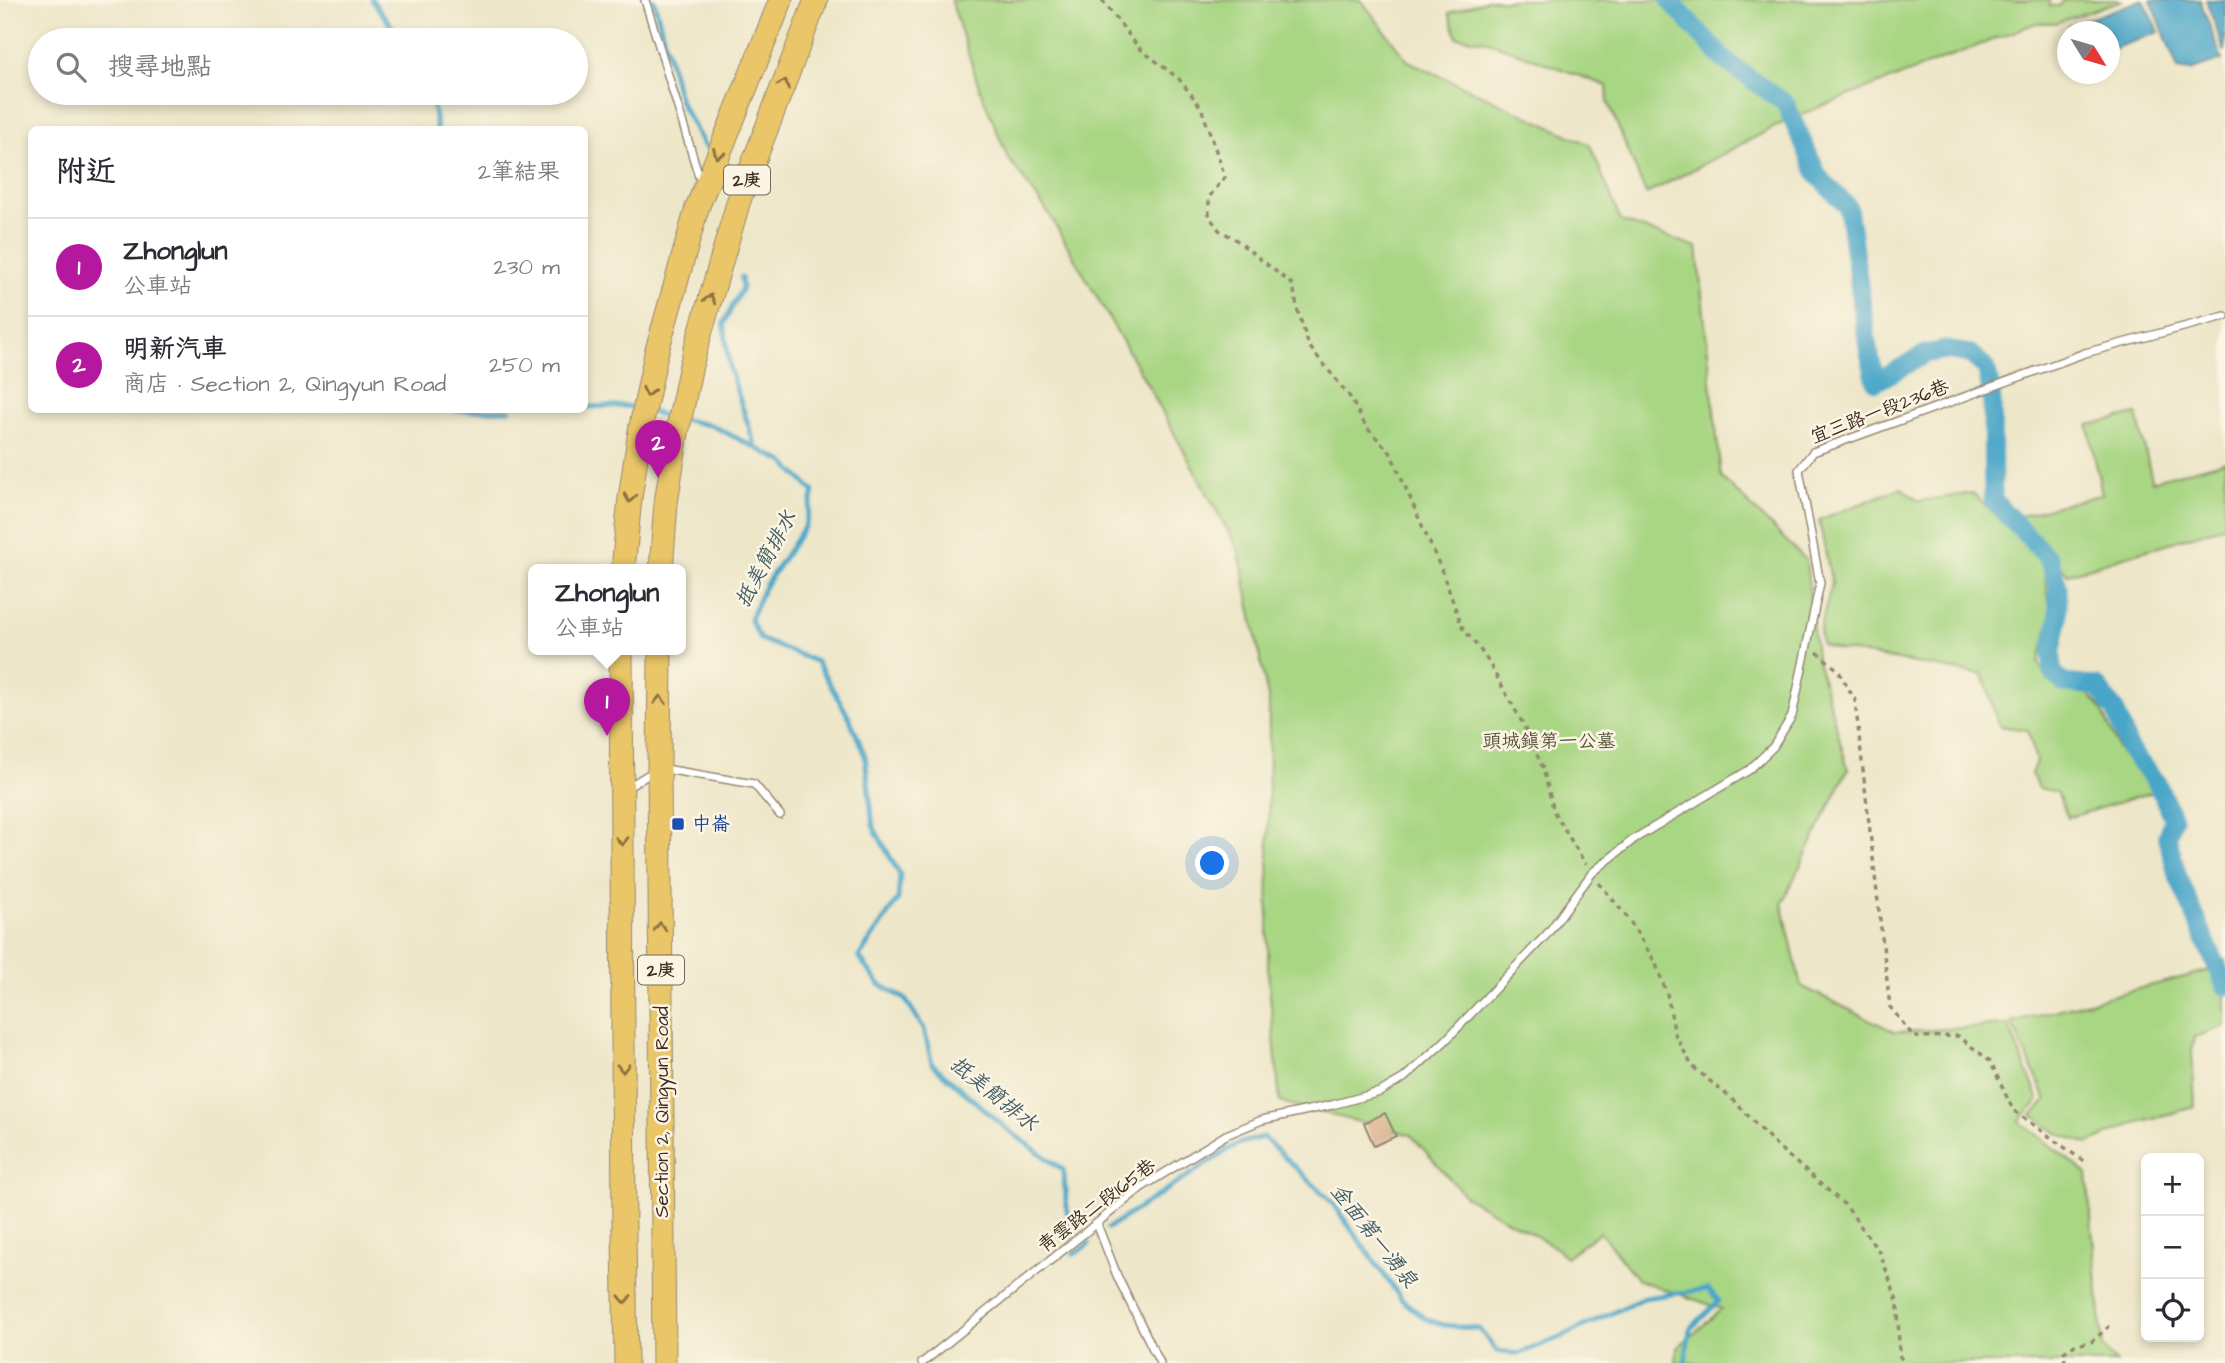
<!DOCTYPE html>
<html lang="zh-TW">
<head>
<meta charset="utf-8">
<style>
	body { margin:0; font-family:"Architects Daughter","LXGW WenKai TC",sans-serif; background:#f2f2f3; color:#2b2b33 }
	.controls { position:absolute; right:21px; bottom:21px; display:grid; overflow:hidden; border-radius:10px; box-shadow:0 4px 10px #0003 }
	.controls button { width:63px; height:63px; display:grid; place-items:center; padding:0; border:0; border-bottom:2px solid #e1e1e2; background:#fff; color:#2b2b33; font:35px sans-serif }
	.compass { position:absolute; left:2057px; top:21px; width:63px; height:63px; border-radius:50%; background:#fff; box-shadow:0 4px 10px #0003; rotate:127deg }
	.you { position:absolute; left:1213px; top:864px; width:24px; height:24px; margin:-18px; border:5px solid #fff; border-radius:50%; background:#1a73e8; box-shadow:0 0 0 10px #1a73e833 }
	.badge { display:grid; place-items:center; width:46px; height:46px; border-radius:50%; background:#b5179e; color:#fff; font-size:23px; font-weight:700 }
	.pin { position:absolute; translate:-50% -58px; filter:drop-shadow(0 2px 4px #0008) }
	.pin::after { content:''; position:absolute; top:37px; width:24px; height:21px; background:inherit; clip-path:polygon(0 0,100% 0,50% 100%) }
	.popup { position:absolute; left:528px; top:564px; width:158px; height:91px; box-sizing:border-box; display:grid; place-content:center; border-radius:10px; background:#fff; filter:drop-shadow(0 2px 5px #0005); font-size:23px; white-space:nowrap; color:#7c7c81 }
	.popup b { font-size:26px; color:#2b2b33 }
	.popup::after { content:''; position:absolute; left:50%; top:100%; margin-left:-14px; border:14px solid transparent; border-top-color:#fff }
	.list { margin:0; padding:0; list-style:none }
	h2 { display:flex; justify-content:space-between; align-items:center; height:91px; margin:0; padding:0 28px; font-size:30px }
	h2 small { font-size:23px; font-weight:400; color:#7c7c81 }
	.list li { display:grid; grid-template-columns:46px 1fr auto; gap:21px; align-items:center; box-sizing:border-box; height:98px; padding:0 28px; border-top:2px solid #e1e1e2 }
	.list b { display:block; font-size:26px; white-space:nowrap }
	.list p { margin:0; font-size:23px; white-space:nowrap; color:#7c7c81 }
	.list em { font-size:23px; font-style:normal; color:#7c7c81 }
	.icon { flex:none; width:38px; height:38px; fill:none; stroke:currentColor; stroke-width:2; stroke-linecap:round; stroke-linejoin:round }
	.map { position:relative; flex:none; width:2225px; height:1363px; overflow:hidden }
	.search { position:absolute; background:#fff; box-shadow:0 4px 10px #0003; left:28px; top:28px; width:560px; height:77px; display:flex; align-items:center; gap:18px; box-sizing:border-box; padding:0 24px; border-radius:38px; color:#7c7c81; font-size:26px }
	.panel { position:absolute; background:#fff; box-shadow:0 4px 10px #0003; left:28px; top:126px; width:560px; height:287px; border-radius:10px }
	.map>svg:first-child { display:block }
	.green { fill:#a8d683; stroke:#728050; stroke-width:2 }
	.water { fill:#49a6c8; stroke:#426873; stroke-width:2 }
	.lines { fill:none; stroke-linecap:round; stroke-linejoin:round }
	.stream { stroke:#49a6c8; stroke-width:5 }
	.canal { stroke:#49a6c8; stroke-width:19 }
	.building { fill:#ddb696 }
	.service-casing { stroke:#948873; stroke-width:10 }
	.primary-casing { stroke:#948873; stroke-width:25 }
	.path { stroke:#948873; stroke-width:3.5; stroke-dasharray:5 5; stroke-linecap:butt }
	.service { stroke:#fff; stroke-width:7 }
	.primary { stroke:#eac669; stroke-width:23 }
	.oneway { stroke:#8a7040 }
	.transit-dot { fill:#1a4fb4; stroke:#fcf5e5; stroke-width:2.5 }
	.labels { text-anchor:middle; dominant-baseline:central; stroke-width:5; stroke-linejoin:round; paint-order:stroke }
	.shield { fill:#fcf5e5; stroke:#75675a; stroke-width:2 }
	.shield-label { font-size:18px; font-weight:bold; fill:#3b2a1e }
	.street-label { font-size:19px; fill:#3b2a1e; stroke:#fcf5e5 }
	.park-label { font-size:19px; fill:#565537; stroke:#fcf5e5 }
	.transit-label { font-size:19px; fill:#164399; stroke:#fcf5e5; text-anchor:start }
	.water-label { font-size:21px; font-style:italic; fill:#415c62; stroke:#fcf5e5 }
</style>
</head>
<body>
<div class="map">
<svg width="2225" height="1363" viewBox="0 0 2225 1363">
	<rect width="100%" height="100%" fill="#fcf5e5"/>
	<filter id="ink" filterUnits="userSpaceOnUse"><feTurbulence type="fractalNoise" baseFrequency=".0143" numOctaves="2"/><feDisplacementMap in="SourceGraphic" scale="14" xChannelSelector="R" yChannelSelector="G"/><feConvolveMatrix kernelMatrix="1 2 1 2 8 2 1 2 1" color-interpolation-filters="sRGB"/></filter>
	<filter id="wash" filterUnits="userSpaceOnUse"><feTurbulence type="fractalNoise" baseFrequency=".00686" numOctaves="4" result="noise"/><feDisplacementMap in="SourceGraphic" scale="28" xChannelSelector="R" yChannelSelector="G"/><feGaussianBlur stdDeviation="1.57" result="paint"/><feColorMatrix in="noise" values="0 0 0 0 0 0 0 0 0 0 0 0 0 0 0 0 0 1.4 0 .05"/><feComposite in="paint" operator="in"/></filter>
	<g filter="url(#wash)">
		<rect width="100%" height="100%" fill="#ede6c8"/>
		<!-- green -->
		<path class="green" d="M951 0H1361L1408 61 1590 145 1621 221 1697 247 1721 477 1806 560 1816 656 1848 769 1782 903 1801 986 1895 1032 2008 1025 2039 1100 2019 1121 2087 1174 2103 1347 2116 1363H1676L1677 1348 1722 1309 1638 1280 1600 1232 1566 1257 1552 1245 1466 1197 1411 1135 1280 1102 1268 973 1269 703 1239 551 1142 375 1049 214 1008 158 979 87Z
			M1487 0H2049L2050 6H2059L2064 0H2123L2056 23H2036L1794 117 1646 194 1608 102 1607 86 1487 41 1457 37 1449 13Z
			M2137 414 2152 481 2225 461V526L2068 574 2016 517 2102 494 2088 425Z
			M1901 488 1919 501 1973 493 2043 562 2051 615 2039 663 2049 682 2087 692 2102 710 2118 748 2153 792 2068 818 2057 792 2039 788 2031 774 2036 761 2028 730 1999 726 1983 675 1841 650 1821 644 1820 627 1832 584 1819 520Z
			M2225 961V1026L2195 1037 2192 1050 2195 1107 2131 1124 2088 1144 2057 1133 2032 1115 2047 1100 2011 1022 2207 971Z"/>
		<!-- water -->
		<path class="water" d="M2141 0H2144L2159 32 2110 50V32L2072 31 2069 26Z
			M2151 0H2200L2222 60 2190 71 2178 69Z
			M2206 0H2225V51L2224 50Z"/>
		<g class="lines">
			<!-- stream -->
			<path class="stream" d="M372 0 402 40
				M654 0 680 102 705 147
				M431 93 437 130
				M741 277 742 288 724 323 730 370 756 448
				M584 407 626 406 638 409
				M456 410V411L510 410
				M651 412 675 418
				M685 420 713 426 784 462 814 492 805 526 765 586 750 619 760 639 817 662 850 719 865 756 873 826 900 875 898 899 859 957 879 984 905 999 924 1029 932 1064 1007 1129 1063 1170 1070 1237
				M1108 1228 1237 1144 1263 1137 1331 1201 1402 1300 1426 1319 1444 1325 1479 1329 1497 1351 1518 1354 1563 1336 1644 1298 1708 1289 1719 1301 1690 1329 1685 1363
				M1074 1254 1089 1244"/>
			<!-- canal -->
			<path class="canal" d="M1669 0 1724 60 1785 103 1818 176 1848 207 1868 348 1876 382 1925 354 1945 350 1971 354 1987 369 1992 402 1993 500 2049 559 2058 586V621L2052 649V671L2063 683 2097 686 2116 712 2129 749 2157 783 2173 819 2167 836 2177 874 2225 986"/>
		</g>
		<g id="blocks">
			<!-- building -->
			<path class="building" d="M1385 1113 1396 1136 1374 1146 1364 1123Z"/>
		</g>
	</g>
	<g filter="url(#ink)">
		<use href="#blocks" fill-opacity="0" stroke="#948873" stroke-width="2"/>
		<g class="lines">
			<!-- service casing -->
			<g class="service-casing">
				<path id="service" d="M645 0 701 183
					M625 789 659 768 754 784 780 815
					M1097 1224 1118 1278 1160 1363
					M922 1363 1142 1187 1226 1135 1262 1120 1332 1105 1380 1092 1404 1078 1444 1042 1548 933 1592 873 1634 839 1749 770 1773 747 1792 716 1820 583 1799 470 1813 452 2085 353 2225 316"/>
			</g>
			<!-- primary casing -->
			<g class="primary-casing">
				<path id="primary" d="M623 570 630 498 640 431 656 354 697 208 781 0
					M661 570 666 503 676 438 691 365 739 200 816 0
					M621 650 624 1235 626 1363
					M660 650 659 768 664 1363"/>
			</g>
			<!-- path -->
			<path class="path" d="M1102 0 1139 48 1179 79 1201 107 1225 177 1209 197V216L1219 230 1235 239 1293 285 1298 312 1309 346 1350 397 1366 427 1390 452 1442 571 1462 627 1485 656 1522 722 1543 768 1554 812 1586 865
				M1817 652 1838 670 1855 700 1890 1007 1914 1037 1958 1036 1990 1061 2013 1110 2086 1163
				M1599 883 1628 918 1655 962 1667 994 1675 1034 1692 1066 1734 1101 1777 1146 1846 1206 1880 1253 1898 1303 1899 1355 1904 1363
				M2065 1363 2064 1352 2075 1345 2091 1342 2111 1325"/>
			<!-- service -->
			<use href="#service" class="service"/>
			<!-- primary -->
			<use href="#primary" class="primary"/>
		</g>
		<!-- one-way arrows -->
		<defs><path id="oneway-chevron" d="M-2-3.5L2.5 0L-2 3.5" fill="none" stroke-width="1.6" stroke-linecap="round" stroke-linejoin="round" transform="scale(1.75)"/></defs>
		<g class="oneway">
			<use href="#oneway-chevron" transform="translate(784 84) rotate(-69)"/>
			<use href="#oneway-chevron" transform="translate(718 154) rotate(112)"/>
			<use href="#oneway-chevron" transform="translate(710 299) rotate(-74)"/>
			<use href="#oneway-chevron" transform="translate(648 392) rotate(102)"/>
			<use href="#oneway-chevron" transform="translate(630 498) rotate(97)"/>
			<use href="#oneway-chevron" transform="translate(660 700) rotate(-89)"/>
			<use href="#oneway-chevron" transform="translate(622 841) rotate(90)"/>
			<use href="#oneway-chevron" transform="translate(660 927) rotate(-90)"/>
			<use href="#oneway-chevron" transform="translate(623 1068) rotate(90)"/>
			<use href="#oneway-chevron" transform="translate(625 1299) rotate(89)"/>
		</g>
	</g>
	<!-- markers -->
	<rect class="transit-dot" x="671" y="817" width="14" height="14" rx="3.5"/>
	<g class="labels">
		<!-- shield labels -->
		<g class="shield">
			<rect x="724" y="165.5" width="46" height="29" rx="5"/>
			<rect x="638" y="955.5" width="46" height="29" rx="5"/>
		</g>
		<g class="shield-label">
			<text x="747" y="180">2庚</text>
			<text x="661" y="970">2庚</text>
		</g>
		<!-- street labels -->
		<g class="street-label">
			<text transform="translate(1880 412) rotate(-21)">宜三路一段236巷</text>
			<text transform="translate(662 1112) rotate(-90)">Section 2, Qingyun Road</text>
			<text transform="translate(1097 1206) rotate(-37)">青雲路二段165巷</text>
		</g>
		<!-- park labels -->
		<g class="park-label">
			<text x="1549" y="741">頭城鎮第一公墓</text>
		</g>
		<!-- transit labels -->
		<g class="transit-label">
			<text x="692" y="824">中崙</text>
		</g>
		<!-- water labels -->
		<g class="water-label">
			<text transform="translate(766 559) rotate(-62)">抵美簡排水</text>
			<text transform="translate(994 1094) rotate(39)">抵美簡排水</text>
			<text transform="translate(1374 1236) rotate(52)">金面第一湧泉</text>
		</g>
	</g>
</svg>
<div class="controls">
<button>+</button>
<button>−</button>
<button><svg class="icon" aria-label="locate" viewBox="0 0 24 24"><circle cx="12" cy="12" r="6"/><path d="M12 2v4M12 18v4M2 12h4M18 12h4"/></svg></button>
</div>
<svg class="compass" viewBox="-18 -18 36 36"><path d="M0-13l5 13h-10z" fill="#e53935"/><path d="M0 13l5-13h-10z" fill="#7c7c81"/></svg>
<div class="you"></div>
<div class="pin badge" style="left:607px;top:736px">1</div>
<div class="popup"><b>Zhonglun</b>公車站</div>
<div class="pin badge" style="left:658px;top:478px">2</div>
<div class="search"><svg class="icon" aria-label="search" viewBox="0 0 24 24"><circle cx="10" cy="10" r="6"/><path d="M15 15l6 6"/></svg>搜尋地點</div>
<section class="panel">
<h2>附近<small>2筆結果</small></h2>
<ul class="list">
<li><span class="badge">1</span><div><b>Zhonglun</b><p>公車站</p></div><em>230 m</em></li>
<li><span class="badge">2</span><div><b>明新汽車</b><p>商店 · Section 2, Qingyun Road</p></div><em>250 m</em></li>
</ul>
</section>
</div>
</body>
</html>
